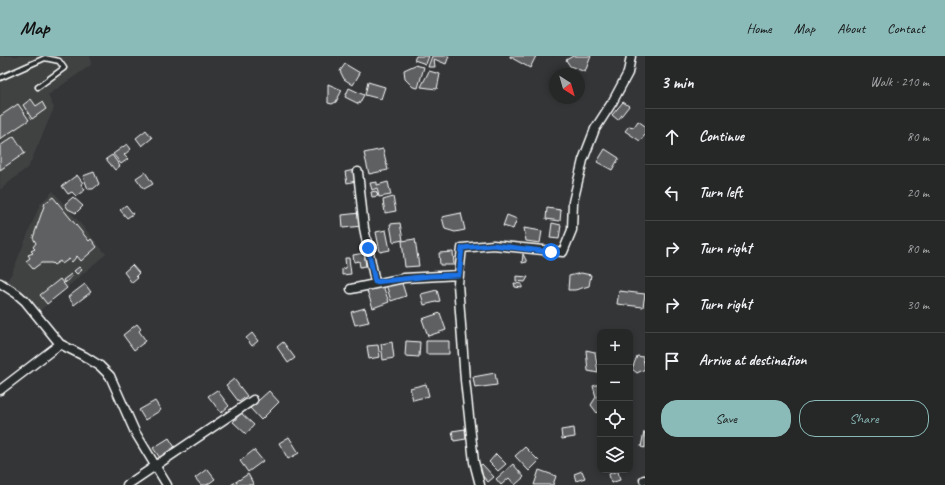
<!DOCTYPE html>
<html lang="en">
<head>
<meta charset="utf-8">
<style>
	body { margin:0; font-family:Caveat,sans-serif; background:#2e3030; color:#f1f3f6 }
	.controls { position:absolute; right:12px; bottom:12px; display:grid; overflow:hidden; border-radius:8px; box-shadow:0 2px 6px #0003 }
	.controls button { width:36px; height:36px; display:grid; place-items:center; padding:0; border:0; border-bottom:1px solid #424445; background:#262828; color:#f1f3f6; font:20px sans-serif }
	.compass { position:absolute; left:549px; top:12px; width:36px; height:36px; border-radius:50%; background:#262828; box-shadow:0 2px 6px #0003; rotate:143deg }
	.stop { position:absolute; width:12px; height:12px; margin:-9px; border:3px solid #1a73e8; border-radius:50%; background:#fff }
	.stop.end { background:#1a73e8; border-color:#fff; box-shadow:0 1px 4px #0008 }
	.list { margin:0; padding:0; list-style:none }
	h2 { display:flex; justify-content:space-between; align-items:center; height:52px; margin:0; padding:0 16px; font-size:17px }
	h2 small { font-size:13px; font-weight:400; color:#a4a6a8 }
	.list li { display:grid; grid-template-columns:26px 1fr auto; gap:12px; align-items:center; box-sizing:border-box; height:56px; padding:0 16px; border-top:1px solid #424445 }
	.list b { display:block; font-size:15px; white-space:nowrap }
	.list em { font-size:13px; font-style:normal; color:#a4a6a8 }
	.actions { display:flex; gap:8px; padding:12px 16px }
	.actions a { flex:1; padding:9px 0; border:1px solid #8bbbb9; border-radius:16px; text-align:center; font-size:14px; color:#8bbbb9 }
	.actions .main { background:#8bbbb9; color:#111 }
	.icon { flex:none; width:22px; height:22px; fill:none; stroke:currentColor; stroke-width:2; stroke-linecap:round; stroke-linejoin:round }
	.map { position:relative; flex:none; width:645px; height:429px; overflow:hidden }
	header { display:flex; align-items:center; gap:24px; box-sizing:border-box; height:56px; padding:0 20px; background:#8bbbb9; color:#111 }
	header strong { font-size:19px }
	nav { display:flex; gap:22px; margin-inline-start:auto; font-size:14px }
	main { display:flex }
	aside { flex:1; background:#262828 }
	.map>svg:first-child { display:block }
	.built { fill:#404243 }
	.building { fill:#5f6162; stroke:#fff }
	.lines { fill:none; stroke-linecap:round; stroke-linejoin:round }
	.service-casing { stroke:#fff; stroke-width:7 }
	.minor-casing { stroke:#fff; stroke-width:11 }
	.service { stroke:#2a2d2e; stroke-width:4 }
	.minor { stroke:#2a2d2e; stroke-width:8 }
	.route { stroke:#1a73e8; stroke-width:5 }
</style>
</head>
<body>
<header>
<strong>Map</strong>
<nav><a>Home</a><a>Map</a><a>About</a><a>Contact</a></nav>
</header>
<main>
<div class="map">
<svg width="645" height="429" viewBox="0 0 645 429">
	<rect width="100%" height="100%" fill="#333536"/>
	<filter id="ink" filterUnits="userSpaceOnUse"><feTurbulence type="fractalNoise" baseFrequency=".025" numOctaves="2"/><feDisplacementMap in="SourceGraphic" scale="8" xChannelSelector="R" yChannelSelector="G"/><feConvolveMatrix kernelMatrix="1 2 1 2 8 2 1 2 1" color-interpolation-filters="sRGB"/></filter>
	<g filter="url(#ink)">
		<!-- built -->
		<path class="built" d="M0 0H90L91 9 48 39 54 52 29 110 0 134Z
			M53 135 106 198 36 258 5 228 12 217 40 148Z"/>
		<!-- building -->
		<path class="building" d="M416 0H429L426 8 414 4Z
			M432 0H449L446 8 434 3 435 11H428Z
			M510 0H536L530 12 510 1Z
			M573 0H591L585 16 570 10 566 4Z
			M345 8 360 17 353 29 344 23 340 15Z
			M415 9 424 11 418 32 413 31 405 23 404 14Z
			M429 15 440 18 437 33 421 31Z
			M368 26 385 31 381 43 365 39Z
			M328 28 342 34 336 46 332 48 328 47Z
			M349 32 364 39 359 48 345 41Z
			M31 43 36 50 42 46 46 53 32 63 23 49Z
			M623 46 629 50 618 64 612 59Z
			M18 48 29 64 0 83V60Z
			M638 65 645 70V79L640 85 625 75 629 70 634 71Z
			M146 74 152 82 142 90 136 82Z
			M14 80 25 97 0 114V90Z
			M127 88 131 93 124 99 128 103 121 108 113 98Z
			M383 93 388 114 369 118 364 97Z
			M605 93 619 102 612 114 597 106Z
			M112 99 120 110 115 114 106 103Z
			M354 114 356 125 347 127 345 116Z
			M94 116 99 128 93 133H88L83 120Z
			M145 116 153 128 144 133 136 122Z
			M77 119 83 127 81 128 85 134 76 140 72 136 68 138 62 130Z
			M377 126V129L388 126 391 139 379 141 377 132 372 134 370 127Z
			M376 135 378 140 372 141 371 136Z
			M53 141 89 185 91 183 97 191 81 205 77 200 72 206 69 203 62 208 60 205 54 209 52 207H41L33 213 26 205 30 202 28 199 33 197 31 195 35 193 33 191 36 187 33 182 45 147Z
			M73 141 83 150 76 157 68 153 65 148Z
			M393 141 396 155 385 157 383 144Z
			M126 149 133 158 127 162 120 154Z
			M547 152 561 154 560 165 546 163Z
			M360 157 362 170 343 172 342 159Z
			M461 157 465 174 455 176 445 173 442 161Z
			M507 159 517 163 513 173 503 170Z
			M400 167 403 184 393 186 390 168Z
			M552 167 561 169 559 183 550 182Z
			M524 172 542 175 540 187 526 185Z
			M386 174 390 194 380 196 376 176Z
			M415 183 419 210 405 211 402 185Z
			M453 196 454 209H440L439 197Z
			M364 197 366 210 360 211 359 205 354 206 353 199Z
			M523 198 527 206 522 207Z
			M345 202H349L351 218 342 219V213L346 212Z
			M132 209 139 217 136 220 138 222 132 227 124 216Z
			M79 211 82 214 77 218 74 215Z
			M581 217 591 219 589 230 575 234H568L569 220Z
			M71 218 72 221 65 227 63 224Z
			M516 220 528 221 525 226 516 225Z
			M60 223 67 232 47 248 40 239Z
			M401 224 406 240 391 245 386 228Z
			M514 227 522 228V232L515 231Z
			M85 228 91 236 74 249 68 241Z
			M383 230 389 246 373 252 367 235Z
			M437 234 440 245 424 249 421 238Z
			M619 235 645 238 643 251 617 248Z
			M365 252 369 266 355 269 351 256Z
			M440 257 446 274 428 280 422 263Z
			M137 268 141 273 139 275 146 285 134 294 123 279Z
			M252 277 258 285 252 290 246 282Z
			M406 285 420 286 419 301 405 300Z
			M426 285H449V298H426Z
			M283 286 295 302 288 307 277 291Z
			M392 286 394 302 383 304 381 288Z
			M378 289 380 301 369 303 367 290Z
			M586 294 595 296 598 317 588 315Z
			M637 300 643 301 645 313 637 317 632 313Z
			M495 317 497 329 475 332 473 321Z
			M234 323 247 340 239 346 226 329Z
			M426 328 429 340 413 344 410 332Z
			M600 328V355L597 357 591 349 596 341 593 330Z
			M217 334 229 350 221 357 208 340Z
			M269 335 279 346 261 364 250 352Z
			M155 345 161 354 145 364 139 354Z
			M241 357 254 369 246 378 233 366Z
			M574 372 575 381 562 383 561 374Z
			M465 373 466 383 454 385 452 375Z
			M644 376H645V392L641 391Z
			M289 381 299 397 288 403 279 387Z
			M169 382 176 393 160 402 153 392Z
			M525 391 539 405 529 415 515 400Z
			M254 394 263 405 248 416 240 405Z
			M496 398 506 408 498 415 489 406Z
			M482 408 494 421 488 426 476 413Z
			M513 408 524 421 515 429 509 422 501 429 496 423Z
			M207 413 215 423 207 429H201L195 422Z
			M539 414 556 420 553 429H534Z
			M582 415 585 422 576 425 574 418Z
			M618 415 620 424 611 427 609 418Z
			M248 418 254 429H231Z"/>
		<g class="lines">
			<!-- service casing -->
			<g class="service-casing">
				<path id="service" d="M0 22 45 2 59 5 64 12 38 31"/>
			</g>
			<!-- minor casing -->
			<g class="minor-casing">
				<path id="minor" d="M358 116 364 172 375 226
					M0 227 17 238 25 245 60 288 84 300 100 310 110 320 135 376 167 429
					M351 233 404 222 459 219
					M0 334 60 288
					M644 424H645
					M127 429 253 344
					M480 429 474 406 465 324 458 228 462 192 493 189 563 196 572 174 573 146 583 104 595 73 613 45 628 17 631 0"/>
			</g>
			<!-- service -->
			<use href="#service" class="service"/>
			<!-- minor -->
			<use href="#minor" class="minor"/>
		</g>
	</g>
	<g class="lines" filter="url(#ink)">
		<!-- route -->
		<path class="route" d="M368 192 375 226 430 220 459 219 462 192 493 189 551 196"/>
	</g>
</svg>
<div class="controls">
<button>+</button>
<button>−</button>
<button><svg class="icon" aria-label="locate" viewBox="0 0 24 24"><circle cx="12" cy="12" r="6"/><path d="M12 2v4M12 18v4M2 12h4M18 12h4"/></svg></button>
<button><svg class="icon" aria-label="layers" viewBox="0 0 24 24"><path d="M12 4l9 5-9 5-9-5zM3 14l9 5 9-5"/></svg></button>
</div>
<svg class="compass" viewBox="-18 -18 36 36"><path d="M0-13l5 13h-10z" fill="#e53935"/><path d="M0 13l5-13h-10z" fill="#a4a6a8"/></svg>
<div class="stop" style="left:551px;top:196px"></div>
<div class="stop end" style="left:368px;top:192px"></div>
</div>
<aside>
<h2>3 min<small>Walk · 210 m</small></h2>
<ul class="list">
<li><svg class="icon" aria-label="ahead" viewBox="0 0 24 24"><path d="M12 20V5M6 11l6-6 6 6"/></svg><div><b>Continue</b></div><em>80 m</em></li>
<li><svg class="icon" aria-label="left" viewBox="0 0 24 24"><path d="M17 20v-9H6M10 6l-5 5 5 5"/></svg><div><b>Turn left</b></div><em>20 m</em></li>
<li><svg class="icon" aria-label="right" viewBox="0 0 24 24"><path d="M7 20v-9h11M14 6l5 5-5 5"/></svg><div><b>Turn right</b></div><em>80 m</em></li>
<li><svg class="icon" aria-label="right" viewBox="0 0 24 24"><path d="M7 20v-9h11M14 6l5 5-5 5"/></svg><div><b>Turn right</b></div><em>30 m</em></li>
<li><svg class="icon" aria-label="arrive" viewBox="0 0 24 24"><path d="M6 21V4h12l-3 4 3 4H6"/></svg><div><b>Arrive at destination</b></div></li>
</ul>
<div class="actions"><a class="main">Save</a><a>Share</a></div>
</aside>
</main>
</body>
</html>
